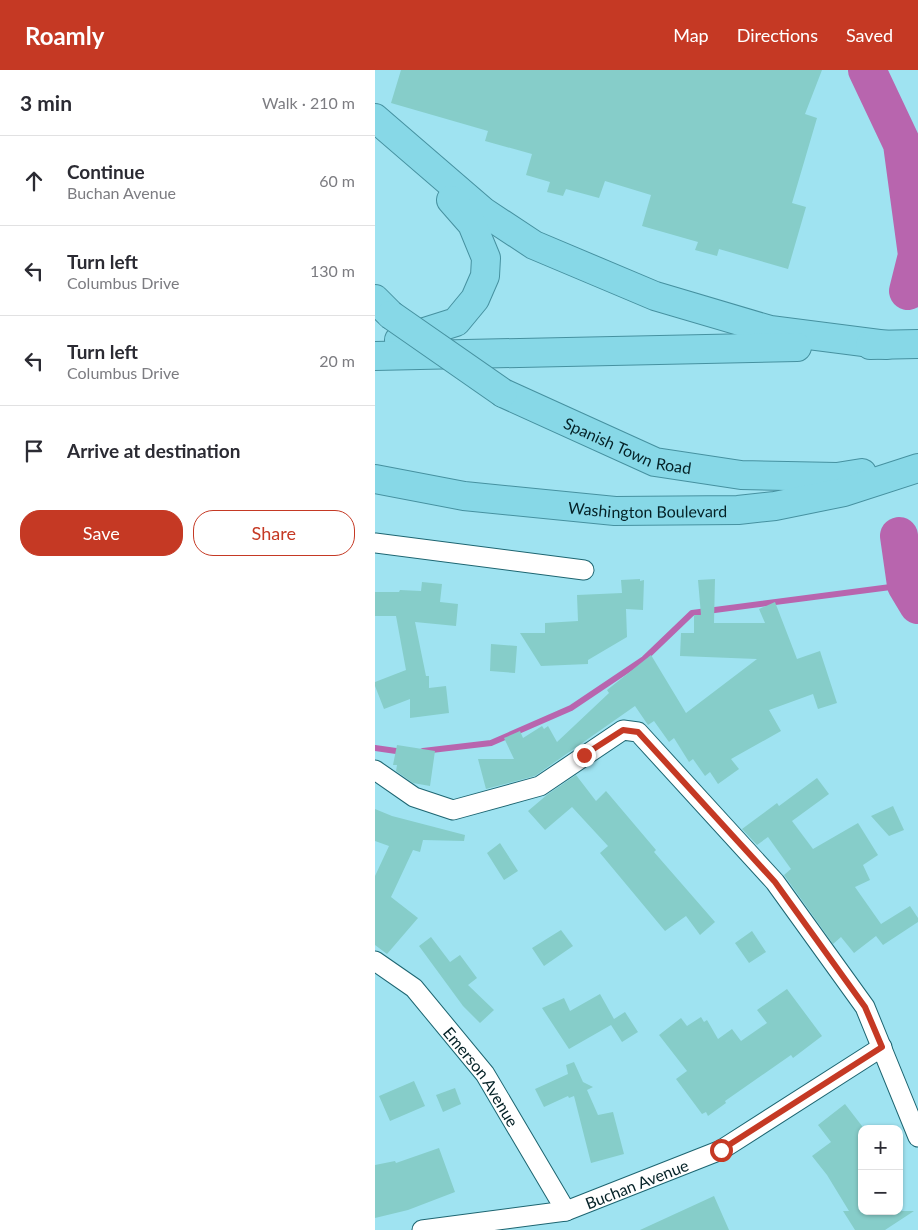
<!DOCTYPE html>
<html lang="en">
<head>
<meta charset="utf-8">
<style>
	body { margin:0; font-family:Lato,sans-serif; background:#f2f2f3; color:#2b2b33 }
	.controls { position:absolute; right:15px; bottom:15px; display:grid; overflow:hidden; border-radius:10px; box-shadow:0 1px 4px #0004 }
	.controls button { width:45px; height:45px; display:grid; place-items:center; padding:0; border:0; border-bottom:1px solid #e1e1e2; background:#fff; color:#2b2b33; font:25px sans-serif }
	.stop { position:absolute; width:15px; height:15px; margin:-11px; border:4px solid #c53924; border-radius:50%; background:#fff }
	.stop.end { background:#c53924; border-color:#fff; box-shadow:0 1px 5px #0008 }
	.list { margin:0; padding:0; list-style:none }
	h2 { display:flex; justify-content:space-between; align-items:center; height:65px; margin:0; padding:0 20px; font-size:21px }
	h2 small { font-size:16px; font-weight:400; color:#7c7c81 }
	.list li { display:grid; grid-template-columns:32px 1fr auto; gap:15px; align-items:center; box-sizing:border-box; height:90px; padding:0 20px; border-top:1px solid #e1e1e2 }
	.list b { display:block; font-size:19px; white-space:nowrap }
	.list p { margin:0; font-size:16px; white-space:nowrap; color:#7c7c81 }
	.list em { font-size:16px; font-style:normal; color:#7c7c81 }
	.actions { display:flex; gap:10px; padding:15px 20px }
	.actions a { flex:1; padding:11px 0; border:1px solid #c53924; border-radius:20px; text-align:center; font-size:18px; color:#c53924 }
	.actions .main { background:#c53924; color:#fff }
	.icon { flex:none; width:28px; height:28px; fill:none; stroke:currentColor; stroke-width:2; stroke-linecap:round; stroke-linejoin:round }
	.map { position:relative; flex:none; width:543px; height:1160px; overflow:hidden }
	header { display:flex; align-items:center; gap:30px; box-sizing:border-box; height:70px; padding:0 25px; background:#c53924; color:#fff }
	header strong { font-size:24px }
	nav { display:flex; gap:28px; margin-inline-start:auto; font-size:18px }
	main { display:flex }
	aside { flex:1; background:#fff }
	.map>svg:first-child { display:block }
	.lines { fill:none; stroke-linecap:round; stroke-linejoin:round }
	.stream { stroke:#b865ae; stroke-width:6 }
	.river { stroke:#b865ae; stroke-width:38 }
	.building { fill:#86cdc9 }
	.minor-casing { stroke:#1d6571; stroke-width:21 }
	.trunk-casing { stroke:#4691a0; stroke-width:30 }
	.minor { stroke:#fff; stroke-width:19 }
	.trunk { stroke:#87d8e7; stroke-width:28 }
	.trunk-bridge-casing { stroke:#4691a0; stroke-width:30; stroke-linecap:butt }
	.trunk-bridge { stroke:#87d8e7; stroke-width:28 }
	.route { stroke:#c53924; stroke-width:6 }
	.labels { text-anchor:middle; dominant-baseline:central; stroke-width:5; stroke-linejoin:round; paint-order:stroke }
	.street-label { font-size:16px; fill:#042126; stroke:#abf1ff }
</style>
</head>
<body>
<header>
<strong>Roamly</strong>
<nav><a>Map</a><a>Directions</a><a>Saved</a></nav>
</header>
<main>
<aside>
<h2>3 min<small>Walk · 210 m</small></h2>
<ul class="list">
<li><svg class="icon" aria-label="ahead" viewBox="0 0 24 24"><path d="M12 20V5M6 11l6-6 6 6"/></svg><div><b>Continue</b><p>Buchan Avenue</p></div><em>60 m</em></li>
<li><svg class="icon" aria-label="left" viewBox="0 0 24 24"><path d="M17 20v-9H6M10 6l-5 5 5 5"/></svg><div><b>Turn left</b><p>Columbus Drive</p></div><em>130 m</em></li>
<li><svg class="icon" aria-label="left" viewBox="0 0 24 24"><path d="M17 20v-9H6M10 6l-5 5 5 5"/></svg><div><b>Turn left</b><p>Columbus Drive</p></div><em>20 m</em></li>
<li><svg class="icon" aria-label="arrive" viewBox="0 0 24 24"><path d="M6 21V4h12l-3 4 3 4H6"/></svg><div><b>Arrive at destination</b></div></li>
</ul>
<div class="actions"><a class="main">Save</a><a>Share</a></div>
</aside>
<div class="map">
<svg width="543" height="1160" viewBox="0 0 543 1160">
	<rect width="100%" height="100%" fill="#9fe3f1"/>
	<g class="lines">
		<!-- stream -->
		<path class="stream" d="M0 678 28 682
			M48 681 116 673 196 638 269 589 317 543 531 515"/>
		<!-- river -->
		<path class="river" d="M492 0 527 74 542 185 533 221
			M524 466 531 515 543 535"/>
	</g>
	<!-- building -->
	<path class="building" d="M26 0H447L430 44 442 48 417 133 431 137 413 199 344 179 342 186 320 180 323 172 267 156 276 125 230 111 224 128 191 119 188 126 172 122 175 112 151 105 157 84 110 71 113 61 16 33Z
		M265 509V511L269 510 268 540 251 539 252 567 213 590V594L166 596 145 563H170V553L203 551 202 525 247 523 246 510Z
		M340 509 339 553H390L384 539 400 532 422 589 445 581 462 633 443 639 438 624 394 640 406 661 356 689 364 699 343 714 335 702 330 706 318 689 314 692 299 668 294 672 279 651 273 655 260 636 160 706 111 719 103 689H139L129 668 145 661 148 668 167 656 169 659 173 656 182 672 234 623 232 620 276 585 311 643 382 589 305 586 306 563H319V545H326L323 510Z
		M47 512 67 514 65 532 83 534 81 556 40 552 51 606H54V618L71 616 74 643 35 648V629L9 639 0 616V612L31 600 21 546H0V522H24L25 520 46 521Z
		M116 574 142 576 140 603 115 601Z
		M22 675 60 681 55 716 38 713 21 701 22 695H18Z
		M201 705 221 731 231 721 281 780 279 782 340 852 325 865 311 846 290 861 225 783 233 776 197 737 170 760 153 741 173 724Z
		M442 708 454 724 417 751 438 779 483 753 503 785 488 795 495 810 480 817 506 854 535 836 543 848V852L508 875 501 866 479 883 466 867 458 874 409 805 416 799 393 767 382 775 367 759 402 733 404 736Z
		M518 736 529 760 514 766 496 746Z
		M0 739 17 746 90 765 89 771 48 770 45 782 38 780 16 827 43 848 12 884 0 875V806L14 776 0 771Z
		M125 773 143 801 129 810 112 783Z
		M186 860 198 876 169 896 157 878Z
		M377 861 391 882 374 893 360 873Z
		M56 867 75 892 85 885 102 908 93 915 119 940 105 953 88 936 44 876Z
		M412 919 447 966 418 988 416 985 350 1031 351 1033 333 1046 331 1042 327 1044 301 1009 312 1001 284 965 306 948 312 956 326 947 329 952 332 950 343 969 357 959 366 971 392 953 382 940Z
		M225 924 239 949 250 942 263 962 247 972 236 955 194 979 167 938 189 928 195 941Z
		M199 992 208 1012 218 1017 212 1020 223 1045 238 1042 249 1084 216 1093 199 1026 194 1028 193 1026 169 1037 160 1019 193 1004 191 995Z
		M39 1011 50 1036 15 1051 4 1026Z
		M80 1018 86 1034 68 1042 61 1025Z
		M470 1034 487 1056V1141H539L510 1160H480L468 1141H474L452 1105 437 1086 456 1072 443 1055Z
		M64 1078 80 1122 33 1140 0 1148V1095L20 1091 21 1093Z
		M339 1126 354 1160H265Z"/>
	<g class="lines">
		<!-- minor casing -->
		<g class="minor-casing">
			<g id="minor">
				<path d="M0 473 209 500"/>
				<path d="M0 700 39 727 78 740 165 716 248 660 263 662 400 812 490 937 543 1067"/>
				<path id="s1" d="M0 891 39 918 110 1004 191 1141"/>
				<path id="s2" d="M47 1160 191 1141 346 1080 507 977"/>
			</g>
		</g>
		<!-- trunk casing -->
		<g class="trunk-casing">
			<g id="trunk">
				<path d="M0 48 109 142 159 175 280 226 395 260 512 275"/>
				<path d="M0 229 16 245"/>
				<path d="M24 270 81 252 100 229 110 206 111 188 97 154 76 130"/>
				<path d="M495 275 543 274"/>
				<path d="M0 286 422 277"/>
				<path id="s3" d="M128 323 280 392 366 405 462 407 487 403"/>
				<path id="s4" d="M0 409 89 426 240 441 363 440 400 436 469 422 543 398"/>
			</g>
		</g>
		<!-- minor -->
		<use href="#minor" class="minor"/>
		<!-- trunk -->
		<use href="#trunk" class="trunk"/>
		<!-- trunk-bridge casing -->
		<g class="trunk-bridge-casing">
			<path id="trunk-bridge" d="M16 245 128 323"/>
		</g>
		<!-- trunk-bridge -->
		<use href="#trunk-bridge" class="trunk-bridge"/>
	</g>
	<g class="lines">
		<!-- route -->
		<path class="route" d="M209 685 248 660 263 662 400 812 490 937 507 977 346 1080"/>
	</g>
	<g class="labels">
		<!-- street labels -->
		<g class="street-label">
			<text stroke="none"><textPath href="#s3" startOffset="136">Spanish Town Road</textPath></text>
			<text stroke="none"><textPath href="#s4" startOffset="275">Washington Boulevard</textPath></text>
			<text stroke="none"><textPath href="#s1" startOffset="159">Emerson Avenue</textPath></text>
			<text stroke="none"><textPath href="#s2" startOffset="221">Buchan Avenue</textPath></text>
		</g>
	</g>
</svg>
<div class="controls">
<button>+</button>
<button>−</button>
</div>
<div class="stop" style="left:346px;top:1080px"></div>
<div class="stop end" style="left:209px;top:685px"></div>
</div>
</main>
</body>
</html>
